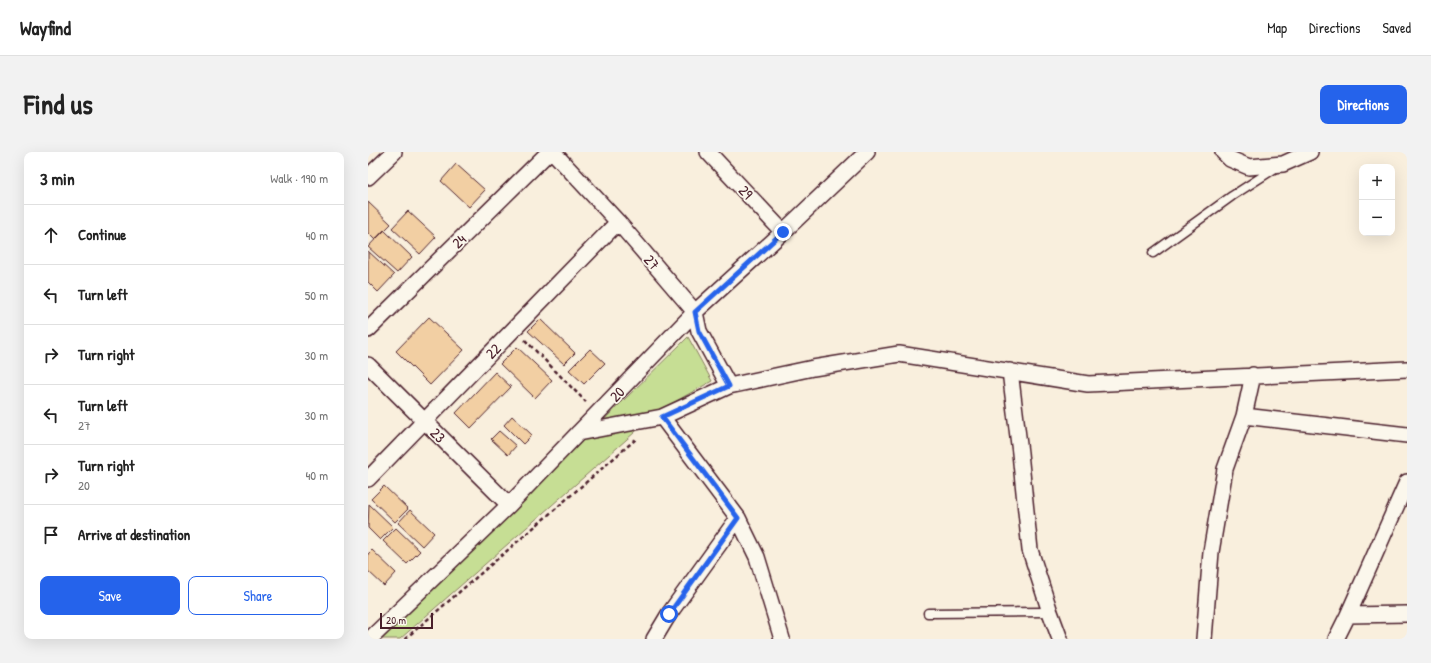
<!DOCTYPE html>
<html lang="en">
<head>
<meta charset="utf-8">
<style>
	body { margin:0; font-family:"Patrick Hand",sans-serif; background:#f2f2f2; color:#222 }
	.controls { position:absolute; right:12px; top:12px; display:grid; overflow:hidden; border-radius:8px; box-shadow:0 4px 16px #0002 }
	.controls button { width:36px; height:36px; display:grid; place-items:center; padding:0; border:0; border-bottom:1px solid #e0e0e0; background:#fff; color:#222; font:20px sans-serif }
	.scale { position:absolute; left:12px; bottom:10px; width:53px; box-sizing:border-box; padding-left:4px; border:2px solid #4a1f2b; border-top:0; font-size:11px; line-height:14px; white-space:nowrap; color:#4a1f2b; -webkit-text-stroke:3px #fbf7ec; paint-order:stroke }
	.stop { position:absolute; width:12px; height:12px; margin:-9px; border:3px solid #2563eb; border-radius:50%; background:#fff }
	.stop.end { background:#2563eb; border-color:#fff; box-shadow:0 1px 4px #0008 }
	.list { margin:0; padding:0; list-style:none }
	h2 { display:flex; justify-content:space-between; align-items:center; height:52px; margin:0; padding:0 16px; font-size:17px }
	h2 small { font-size:13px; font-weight:400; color:#767676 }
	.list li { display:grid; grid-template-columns:26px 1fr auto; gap:12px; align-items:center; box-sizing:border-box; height:60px; padding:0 16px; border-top:1px solid #e0e0e0 }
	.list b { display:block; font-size:15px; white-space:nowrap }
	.list p { margin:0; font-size:13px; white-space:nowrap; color:#767676 }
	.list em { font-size:13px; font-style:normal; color:#767676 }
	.actions { display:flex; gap:8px; padding:12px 16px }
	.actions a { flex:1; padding:9px 0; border:1px solid #2563eb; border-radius:8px; text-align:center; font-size:14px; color:#2563eb }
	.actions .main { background:#2563eb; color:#fff }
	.icon { flex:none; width:22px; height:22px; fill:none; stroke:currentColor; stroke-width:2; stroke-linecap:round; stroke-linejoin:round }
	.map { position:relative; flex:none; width:1039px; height:487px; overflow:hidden; border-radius:8px }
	header { display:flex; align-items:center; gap:24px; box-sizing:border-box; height:56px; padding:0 20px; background:#fff; border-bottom:1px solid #e0e0e0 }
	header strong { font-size:19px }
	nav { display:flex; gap:22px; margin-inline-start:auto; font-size:14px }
	.intro { display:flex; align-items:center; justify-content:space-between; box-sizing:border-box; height:96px; padding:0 24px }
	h1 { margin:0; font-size:28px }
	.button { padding:10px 18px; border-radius:8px; background:#2563eb; color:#fff; font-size:14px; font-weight:700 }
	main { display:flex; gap:24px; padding:0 24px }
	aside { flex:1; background:#fff; border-radius:8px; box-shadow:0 4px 16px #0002 }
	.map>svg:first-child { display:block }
	.green { fill:#c6de94; stroke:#887e60 }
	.building { fill:#f2cfa3; stroke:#4a1f2b }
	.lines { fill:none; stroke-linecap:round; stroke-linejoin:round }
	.lane-casing { stroke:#4a1f2b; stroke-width:11 }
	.street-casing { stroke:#4a1f2b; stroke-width:18 }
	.path { stroke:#4a1f2b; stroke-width:2.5; stroke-dasharray:4 3; stroke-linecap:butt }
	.lane { stroke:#fbf7ec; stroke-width:8 }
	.street { stroke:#fbf7ec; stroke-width:15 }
	.route { stroke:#2563eb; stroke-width:5 }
	.labels { text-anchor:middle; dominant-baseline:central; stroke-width:3.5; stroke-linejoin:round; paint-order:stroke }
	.street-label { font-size:15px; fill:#4a1f2b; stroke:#fbf7ec }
</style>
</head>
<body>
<header>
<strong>Wayfind</strong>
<nav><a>Map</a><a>Directions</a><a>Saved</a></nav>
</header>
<div class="intro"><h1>Find us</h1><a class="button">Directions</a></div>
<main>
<aside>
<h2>3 min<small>Walk · 190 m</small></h2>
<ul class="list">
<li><svg class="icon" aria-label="ahead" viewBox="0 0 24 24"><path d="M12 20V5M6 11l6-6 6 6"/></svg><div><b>Continue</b></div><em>40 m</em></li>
<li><svg class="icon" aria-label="left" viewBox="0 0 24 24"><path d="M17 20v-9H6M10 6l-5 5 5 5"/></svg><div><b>Turn left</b></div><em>50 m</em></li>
<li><svg class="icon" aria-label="right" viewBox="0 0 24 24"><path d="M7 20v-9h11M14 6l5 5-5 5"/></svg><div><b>Turn right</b></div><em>30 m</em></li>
<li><svg class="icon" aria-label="left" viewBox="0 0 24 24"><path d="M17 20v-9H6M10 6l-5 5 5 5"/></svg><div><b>Turn left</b><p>27</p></div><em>30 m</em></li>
<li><svg class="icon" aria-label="right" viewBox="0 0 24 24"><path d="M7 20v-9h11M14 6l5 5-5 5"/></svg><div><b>Turn right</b><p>20</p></div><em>40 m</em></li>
<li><svg class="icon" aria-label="arrive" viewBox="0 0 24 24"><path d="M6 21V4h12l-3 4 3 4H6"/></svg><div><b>Arrive at destination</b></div></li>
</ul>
<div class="actions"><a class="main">Save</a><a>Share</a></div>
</aside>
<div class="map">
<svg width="1039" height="487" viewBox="0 0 1039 487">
	<rect width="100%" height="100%" fill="#f9efdd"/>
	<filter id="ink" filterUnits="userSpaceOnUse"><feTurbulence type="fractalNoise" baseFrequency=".025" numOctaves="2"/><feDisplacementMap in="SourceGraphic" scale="8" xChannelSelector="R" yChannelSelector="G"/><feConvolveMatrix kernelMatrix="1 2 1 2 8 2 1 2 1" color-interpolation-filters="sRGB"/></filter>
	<g filter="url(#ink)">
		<!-- green -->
		<path class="green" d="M320 185 344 229 292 258 32 487H13Z"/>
		<!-- building -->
		<path class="building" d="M88 12 117 38 101 55 73 29Z
			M0 50 23 72 7 88 0 81Z
			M40 59 68 85 52 102 24 76Z
			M16 78 44 105 29 121 0 95Z
			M0 99 26 123 10 140 0 130Z
			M61 165 96 198 62 233 28 199Z
			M172 167 207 201 196 212 160 179Z
			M149 195 184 228 167 246 132 212Z
			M222 197 237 211 216 232 201 218Z
			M127 220 143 235 103 276 88 261Z
			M144 264 164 283 155 292 136 273Z
			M131 279 148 294 140 303 123 287Z
			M16 334 40 357 27 370 3 347Z
			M1 352 25 375 12 388 0 376Z
			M42 358 66 381 54 394 30 371Z
			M28 376 52 399 39 412 15 389Z
			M4 398 28 421 16 434 0 419V402Z"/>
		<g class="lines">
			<!-- lane casing -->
			<g class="lane-casing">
				<path id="lane" d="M785 101 864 44 909 15
					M560 461 682 460"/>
			</g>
			<!-- street casing -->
			<g class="street-casing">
				<path id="street" d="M185 0 250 70 327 160 331 179 361 234
					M340 0 415 80
					M855 0 862 7 881 15 915 12 942 0
					M0 25 26 0
					M0 178 181 0
					M0 213 141 353
					M642 219 652 301 662 398 682 460 692 487
					M876 264 1039 283
					M294 265 370 366 389 405 414 487
					M210 281 294 265 361 234 445 216 531 202 720 232 1039 217
					M0 327 250 70
					M980 463 1039 462
					M2 487 141 353 327 160 415 80 499 0
					M286 487 301 462 370 366
					M836 487 843 400 857 317 876 264 885 223
					M968 487 980 463 1039 330"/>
			</g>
			<!-- path -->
			<path class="path" d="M157 188 218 250
				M37 487 268 287"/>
			<!-- lane -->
			<use href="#lane" class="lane"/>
			<!-- street -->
			<use href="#street" class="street"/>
		</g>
	</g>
	<g class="lines" filter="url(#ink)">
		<!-- route -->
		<path class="route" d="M301 462 370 366 294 265 361 234 331 179 327 160 415 80"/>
	</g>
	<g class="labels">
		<!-- street labels -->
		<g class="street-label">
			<text transform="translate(378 40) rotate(47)">29</text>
			<text transform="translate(91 89) rotate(-44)">24</text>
			<text transform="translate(284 110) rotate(49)">27</text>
			<text transform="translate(125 199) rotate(-46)">22</text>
			<text transform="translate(249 242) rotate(-46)">20</text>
			<text transform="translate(70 283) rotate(45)">23</text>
		</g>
	</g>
</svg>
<div class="controls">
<button>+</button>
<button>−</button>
</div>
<div class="scale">20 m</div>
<div class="stop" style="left:301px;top:462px"></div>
<div class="stop end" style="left:415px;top:80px"></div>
</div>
</main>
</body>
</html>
